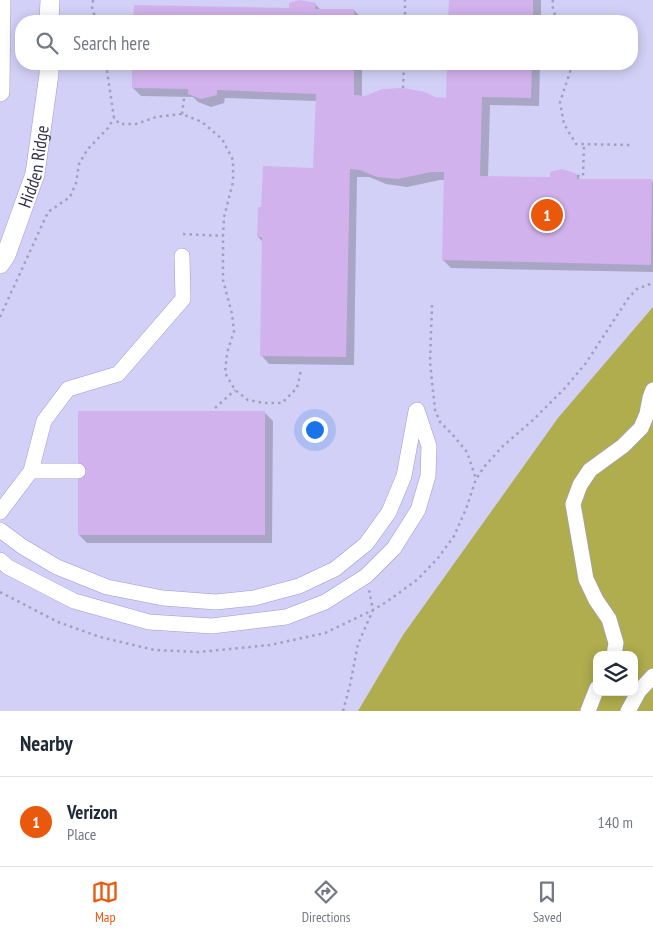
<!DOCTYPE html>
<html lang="en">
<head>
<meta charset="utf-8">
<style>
	body { margin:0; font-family:"PT Sans Narrow",sans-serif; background:#f6f6f7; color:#1f2937 }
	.controls { position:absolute; right:15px; bottom:15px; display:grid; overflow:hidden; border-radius:10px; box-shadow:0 2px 12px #0003 }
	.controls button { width:45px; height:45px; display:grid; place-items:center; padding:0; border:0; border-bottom:1px solid #e0e1e3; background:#fff; color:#1f2937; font:25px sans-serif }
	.you { position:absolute; left:314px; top:429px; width:18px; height:18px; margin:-12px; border:4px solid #fff; border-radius:50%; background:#1a73e8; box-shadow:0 0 0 8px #1a73e833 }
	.badge { display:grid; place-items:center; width:32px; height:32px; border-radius:50%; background:#ea580c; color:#fff; font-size:16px; font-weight:700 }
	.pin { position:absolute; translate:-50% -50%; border:2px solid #fff; box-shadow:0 1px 5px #0006 }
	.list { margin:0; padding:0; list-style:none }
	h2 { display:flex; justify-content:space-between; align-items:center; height:65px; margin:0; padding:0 20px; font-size:21px }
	h2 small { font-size:16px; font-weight:400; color:#747a83 }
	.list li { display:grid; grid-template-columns:32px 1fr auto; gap:15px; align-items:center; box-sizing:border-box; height:90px; padding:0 20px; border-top:1px solid #e0e1e3 }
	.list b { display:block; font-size:19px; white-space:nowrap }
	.list p { margin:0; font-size:16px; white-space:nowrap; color:#747a83 }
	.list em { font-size:16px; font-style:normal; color:#747a83 }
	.icon { flex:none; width:28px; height:28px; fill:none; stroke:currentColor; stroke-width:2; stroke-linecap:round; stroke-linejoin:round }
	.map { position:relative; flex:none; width:653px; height:711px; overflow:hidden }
	.search { position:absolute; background:#fff; box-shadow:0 2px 12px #0003; left:15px; right:15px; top:15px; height:55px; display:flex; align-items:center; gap:12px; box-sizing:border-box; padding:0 18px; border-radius:20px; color:#747a83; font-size:19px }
	.sheet { height:155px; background:#fff }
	nav { display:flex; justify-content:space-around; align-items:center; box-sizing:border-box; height:70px; border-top:1px solid #e0e1e3; background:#fff; font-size:14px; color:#747a83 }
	nav a { display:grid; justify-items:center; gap:2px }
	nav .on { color:#ea580c }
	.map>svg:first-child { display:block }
	.green { fill:#afad4d; fill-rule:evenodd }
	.shadow { fill:#0003 }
	.building { fill:#d1b2ec }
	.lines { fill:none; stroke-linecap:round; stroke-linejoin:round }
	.minor-casing { stroke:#9f99d5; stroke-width:16 }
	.major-casing { stroke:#9f99d5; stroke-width:20 }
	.path { stroke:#a19fc1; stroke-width:2.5; stroke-dasharray:2.5 4; stroke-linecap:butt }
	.minor { stroke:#fff; stroke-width:15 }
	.major { stroke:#fff; stroke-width:19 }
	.labels { text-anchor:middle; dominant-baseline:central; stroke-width:4.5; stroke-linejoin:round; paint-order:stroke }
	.street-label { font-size:18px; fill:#312f47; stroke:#e0dff8 }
</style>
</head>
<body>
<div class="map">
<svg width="653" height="711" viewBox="0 0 653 711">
	<rect width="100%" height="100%" fill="#d2d0f6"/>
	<!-- green -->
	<path class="green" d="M653 307V711H358L403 635 558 418ZM597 655H634V692H597Z"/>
	<!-- shadow -->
	<path class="shadow" d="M450 0H541V21H450Z
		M315 4 321 10H354L362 19V21H135V6L290 9Z
		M134 64H362V97L447 99 448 64H540L539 106 490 105 488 178 551 179 576 175 581 180 652 181 653 182V272L451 268 443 260 446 180H440L407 187 386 184 369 177H357L354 365 269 364 261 355 263 242 258 237 263 208 314 170 317 101 225 98 224 103 211 107 198 102 193 97 141 96 133 88Z
		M264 412 273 421 272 543H87L79 535Z"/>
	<!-- building -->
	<path class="building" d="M299 0 316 3 315 9H354V21H133L134 5 289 8V3Z
		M449 0H533V21H448Z
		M132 64H354V95L365 96 382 89 403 88 425 92 435 97 446 98 447 64H532L531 98 482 97 480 176 550 177V172L562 169 577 174V179H652L651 265 442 260 444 172H431L398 179 377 177 360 170 350 169 346 357 260 356 262 237H257L258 207H261L263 166 313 168 316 94 217 90V95L201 99 188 94V89L132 88Z
		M78 411H265V535H78Z"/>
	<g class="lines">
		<!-- minor casing -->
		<g class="minor-casing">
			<path id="minor" d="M31 471H78
				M0 512 31 471 44 421 68 389 118 374 183 299 182 256
				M0 530 23 547 57 567 107 587 163 598 216 602 254 598 299 586 335 569 366 544 389 512 404 476 416 411
				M0 560 8 567 74 601 149 622 212 626 286 617 325 602 366 576 394 548 418 510 428 476 429 446 417 410
				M614 655 616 643 609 619 596 600 586 579 573 504 580 485 590 470 623 446 641 428 647 414 650 398 653 390
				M588 711 597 688
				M628 711 639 691 653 676"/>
		</g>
		<!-- major casing -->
		<g class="major-casing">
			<g id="major">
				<path d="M49 21 50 0"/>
				<path d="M0 92 1 0"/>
				<path id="s1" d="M0 264 6 255 35 174 49 74V64"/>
			</g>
		</g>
		<!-- path -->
		<path class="path" d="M93 0 92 7 96 21
			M553 0 552 5 557 21
			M405 21V0
			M106 64 114 118 120 124H136L156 117 182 114 202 122 222 139 233 160V182L224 217 223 236V280L232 314 234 331 227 353 225 373 235 390 248 400 264 403H282L297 388 301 370
			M572 64V66L560 102 564 124 576 144 631 145
			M403 88 404 64
			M182 114 185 91 188 92
			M577 176H583L584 145
			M183 234 223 236
			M432 305 430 362 435 410 440 422 453 435 467 452 476 479
			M0 317 48 212 70 197 76 183 79 164 87 150 108 128 114 118
			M215 408 235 390
			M0 592 58 622 100 637 155 650 199 652 270 645 325 633 373 610 388 601 418 579 438 558 454 536 466 509 476 479 484 467 503 446 533 420 565 388 586 363 629 297 637 289 653 283
			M343 711 350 685 358 644 373 610 369 590"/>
		<!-- minor -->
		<use href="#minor" class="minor"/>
		<!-- major -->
		<use href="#major" class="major"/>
	</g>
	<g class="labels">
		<!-- street labels -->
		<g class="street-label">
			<text stroke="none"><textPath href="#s1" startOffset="104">Hidden Ridge</textPath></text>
		</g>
	</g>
</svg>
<div class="controls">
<button><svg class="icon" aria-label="layers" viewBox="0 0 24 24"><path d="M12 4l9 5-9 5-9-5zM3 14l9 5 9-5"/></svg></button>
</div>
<div class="you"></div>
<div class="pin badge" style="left:547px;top:215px">1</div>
<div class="search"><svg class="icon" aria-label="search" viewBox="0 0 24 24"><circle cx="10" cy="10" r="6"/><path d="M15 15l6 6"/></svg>Search here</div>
</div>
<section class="sheet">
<h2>Nearby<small></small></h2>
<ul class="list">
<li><span class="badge">1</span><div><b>Verizon</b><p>Place</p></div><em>140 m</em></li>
</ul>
</section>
<nav>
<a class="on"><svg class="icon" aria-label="map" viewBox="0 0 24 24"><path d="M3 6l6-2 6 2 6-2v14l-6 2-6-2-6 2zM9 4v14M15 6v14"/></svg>Map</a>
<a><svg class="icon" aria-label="directions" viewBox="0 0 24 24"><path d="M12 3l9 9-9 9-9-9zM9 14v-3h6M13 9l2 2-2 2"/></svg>Directions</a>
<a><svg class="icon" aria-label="saved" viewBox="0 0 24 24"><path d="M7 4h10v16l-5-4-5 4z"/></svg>Saved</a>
</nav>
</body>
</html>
